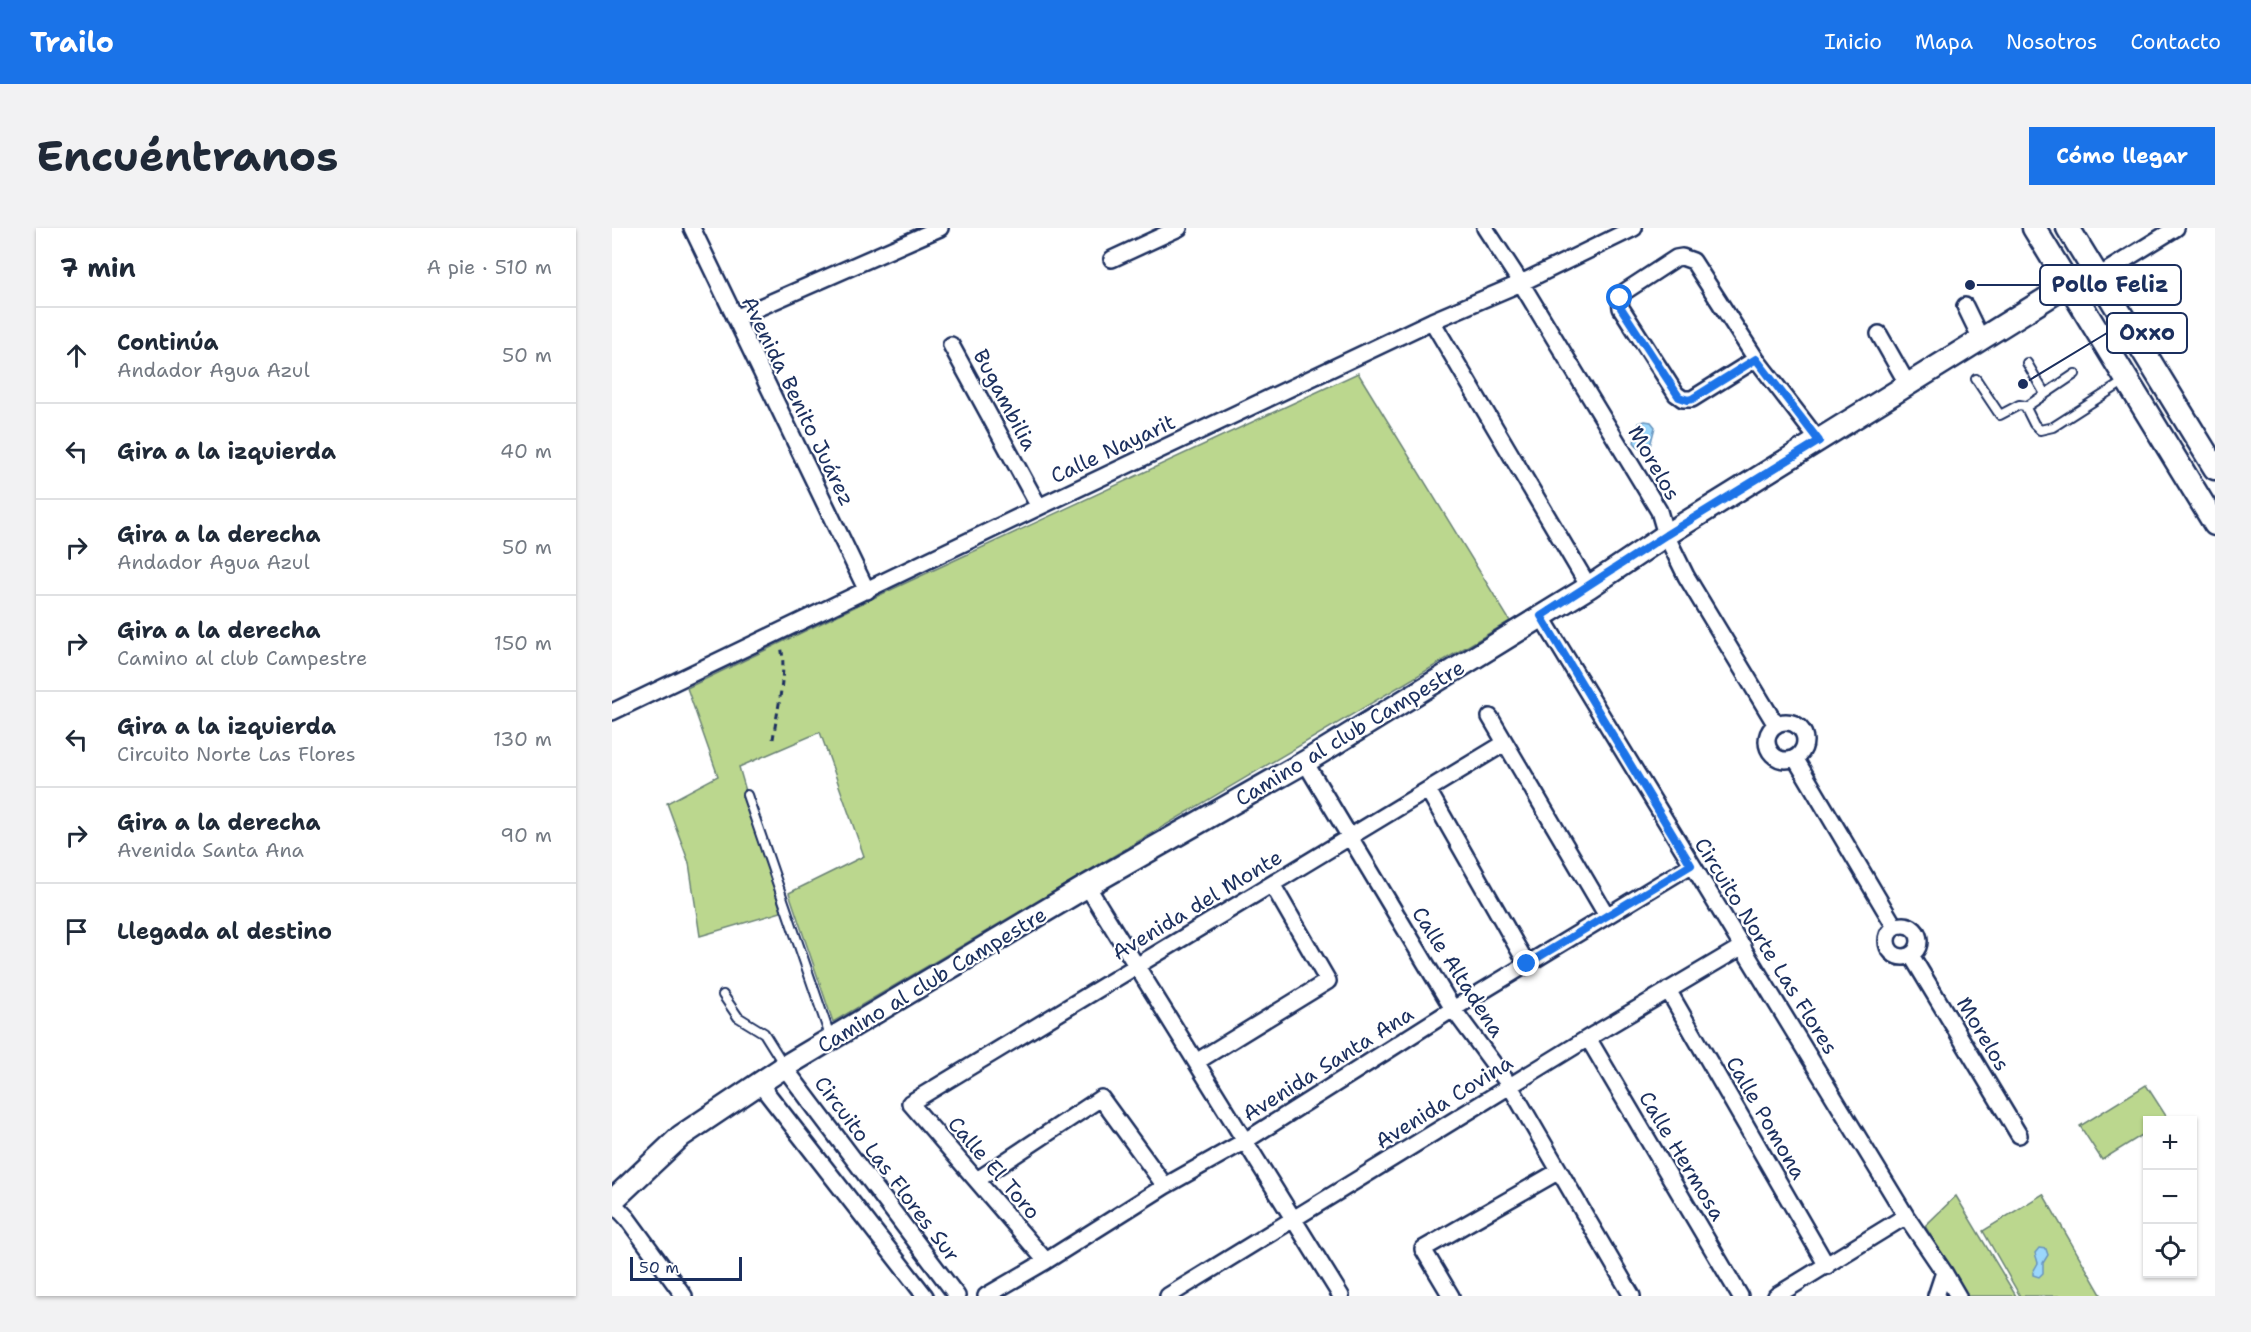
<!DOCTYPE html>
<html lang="es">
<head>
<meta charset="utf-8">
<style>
	body { margin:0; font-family:"Shantell Sans",sans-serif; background:#f2f2f3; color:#1f2937 }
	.controls { position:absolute; right:18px; bottom:18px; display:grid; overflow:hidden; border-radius:0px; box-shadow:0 2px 4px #0004 }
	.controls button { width:54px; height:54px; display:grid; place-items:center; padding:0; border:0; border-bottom:2px solid #e0e1e3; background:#fff; color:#1f2937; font:30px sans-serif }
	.scale { position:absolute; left:18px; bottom:15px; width:112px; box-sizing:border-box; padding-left:6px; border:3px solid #1b2f5e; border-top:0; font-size:16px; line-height:21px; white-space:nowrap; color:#1b2f5e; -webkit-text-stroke:4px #fff; paint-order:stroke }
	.stop { position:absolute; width:18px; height:18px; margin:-14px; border:4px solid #1a73e8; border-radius:50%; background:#fff }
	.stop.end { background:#1a73e8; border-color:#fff; box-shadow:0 2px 6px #0008 }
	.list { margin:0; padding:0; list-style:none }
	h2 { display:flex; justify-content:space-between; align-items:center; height:78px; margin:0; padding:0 24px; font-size:26px }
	h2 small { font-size:20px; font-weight:400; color:#747a83 }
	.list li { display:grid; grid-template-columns:39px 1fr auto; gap:18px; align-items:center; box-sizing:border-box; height:96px; padding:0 24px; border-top:2px solid #e0e1e3 }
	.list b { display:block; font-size:22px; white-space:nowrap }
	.list p { margin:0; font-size:20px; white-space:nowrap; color:#747a83 }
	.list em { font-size:20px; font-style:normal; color:#747a83 }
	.icon { flex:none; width:33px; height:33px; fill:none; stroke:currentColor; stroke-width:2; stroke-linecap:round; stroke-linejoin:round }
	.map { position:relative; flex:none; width:1603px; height:1068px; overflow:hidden; border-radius:0px }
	header { display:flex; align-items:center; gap:36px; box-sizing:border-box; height:84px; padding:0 30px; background:#1a73e8; color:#fff }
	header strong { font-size:28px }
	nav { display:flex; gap:33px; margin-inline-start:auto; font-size:21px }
	.intro { display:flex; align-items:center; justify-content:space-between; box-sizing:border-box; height:144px; padding:0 36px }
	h1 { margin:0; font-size:42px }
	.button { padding:15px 27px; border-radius:0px; background:#1a73e8; color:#fff; font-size:21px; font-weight:700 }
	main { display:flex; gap:36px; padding:0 36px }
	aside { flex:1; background:#fff; border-radius:0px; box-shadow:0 2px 4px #0004 }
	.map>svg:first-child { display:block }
	.green { fill:#bbd78e; stroke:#6b8376; stroke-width:1.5 }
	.water { fill:#9bd7fc; stroke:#6894bd; stroke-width:1.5 }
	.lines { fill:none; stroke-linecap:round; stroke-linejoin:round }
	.lane-casing { stroke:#1b2f5e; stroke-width:12 }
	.street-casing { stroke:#1b2f5e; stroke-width:20 }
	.secondary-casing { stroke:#1b2f5e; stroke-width:26 }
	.primary-casing { stroke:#1b2f5e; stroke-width:27 }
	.path { stroke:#1b2f5e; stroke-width:3; stroke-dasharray:6 4.5; stroke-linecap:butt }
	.lane { stroke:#fff; stroke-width:8 }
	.street { stroke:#fff; stroke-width:15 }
	.secondary { stroke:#fff; stroke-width:21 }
	.primary { stroke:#fff; stroke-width:22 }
	.route { stroke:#1a73e8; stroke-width:8 }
	.labels { text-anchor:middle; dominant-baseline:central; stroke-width:4.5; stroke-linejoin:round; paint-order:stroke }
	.street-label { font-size:21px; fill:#1b2f5e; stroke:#fff }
	.leader { fill:none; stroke:#1b2f5e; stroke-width:2 }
	.callout-dot { fill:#1b2f5e; stroke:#fff; stroke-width:2 }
	.callout { fill:#fff; stroke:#1b2f5e; stroke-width:2 }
	.callout-label { font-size:22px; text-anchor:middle; font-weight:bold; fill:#1b2f5e }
</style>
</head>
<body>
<header>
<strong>Trailo</strong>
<nav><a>Inicio</a><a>Mapa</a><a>Nosotros</a><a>Contacto</a></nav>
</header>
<div class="intro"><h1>Encuéntranos</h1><a class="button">Cómo llegar</a></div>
<main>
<aside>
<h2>7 min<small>A pie · 510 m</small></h2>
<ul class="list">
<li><svg class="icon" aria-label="ahead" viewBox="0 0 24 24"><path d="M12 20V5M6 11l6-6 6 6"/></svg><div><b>Continúa</b><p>Andador Agua Azul</p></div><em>50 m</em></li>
<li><svg class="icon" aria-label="left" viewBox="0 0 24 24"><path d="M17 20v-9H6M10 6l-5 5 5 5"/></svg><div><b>Gira a la izquierda</b></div><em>40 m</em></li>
<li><svg class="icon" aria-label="right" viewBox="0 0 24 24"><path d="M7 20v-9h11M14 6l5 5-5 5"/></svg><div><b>Gira a la derecha</b><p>Andador Agua Azul</p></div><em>50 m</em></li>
<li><svg class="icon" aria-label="right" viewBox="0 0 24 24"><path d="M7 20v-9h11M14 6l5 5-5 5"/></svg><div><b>Gira a la derecha</b><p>Camino al club Campestre</p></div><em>150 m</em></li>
<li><svg class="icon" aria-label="left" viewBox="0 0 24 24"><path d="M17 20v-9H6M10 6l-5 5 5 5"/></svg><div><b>Gira a la izquierda</b><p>Circuito Norte Las Flores</p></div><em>130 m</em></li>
<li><svg class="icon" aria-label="right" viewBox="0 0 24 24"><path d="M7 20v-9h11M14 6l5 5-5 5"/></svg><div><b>Gira a la derecha</b><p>Avenida Santa Ana</p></div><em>90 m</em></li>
<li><svg class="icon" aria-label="arrive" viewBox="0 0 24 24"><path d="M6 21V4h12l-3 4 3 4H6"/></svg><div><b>Llegada al destino</b></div></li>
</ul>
</aside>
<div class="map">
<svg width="1603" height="1068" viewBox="0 0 1603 1068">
	<rect width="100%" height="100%" fill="#fff"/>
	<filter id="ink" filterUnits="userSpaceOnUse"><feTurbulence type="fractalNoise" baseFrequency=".0167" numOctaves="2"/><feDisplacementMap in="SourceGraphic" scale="12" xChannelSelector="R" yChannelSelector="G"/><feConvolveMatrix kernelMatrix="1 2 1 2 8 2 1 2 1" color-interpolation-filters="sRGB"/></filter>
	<g filter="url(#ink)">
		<!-- green -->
		<path class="green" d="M746 145 898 393 221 794 177 665 252 628 208 504 127 539 169 684 88 708 77 635 55 575 106 548 75 460 257 372Z
			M1534 857 1556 891 1536 892 1535 904 1490 932 1468 898Z
			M1431 966 1490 1068H1408L1371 1003Z
			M1344 968 1404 1068H1354L1313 998Z"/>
		<!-- water -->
		<path class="water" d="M1033 193 1039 194 1043 199 1038 218C1032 222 1026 220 1022 214L1027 195Z
			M1427 1020 1434 1021 1436 1027 1431 1035V1045L1427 1049 1421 1047V1044L1426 1035 1423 1025Z"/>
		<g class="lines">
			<!-- lane casing -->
			<g class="lane-casing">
				<path id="lane" d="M1415 135 1433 166
					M1364 151 1388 187 1407 177 1413 178 1422 196 1428 202 1441 199 1513 153
					M1414 179 1463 146
					M135 567 218 808
					M111 767 126 789 152 805 172 837"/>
			</g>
			<!-- street casing -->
			<g class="street-casing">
				<path id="street" d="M80 0 255 363
					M873 0 909 55 1047 283 1054 307 1074 348 1164 497
					M500 31 567 0
					M1485 49 1564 0
					M1353 78 1369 111
					M123 90 328 0
					M820 93 977 359
					M1267 106 1296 157
					M339 117 427 279
					M1144 131 1080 171H1071L1064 166 1009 80 1008 71 1009 66 1064 30 1070 29 1081 33 1144 131 1207 213
					M929 388 1294 988 1332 1044 1346 1068
					M0 484 427 279 820 93 909 55 1022 0
					M878 489 995 688
					M1155 513a19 19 0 1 1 38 0a19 19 0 1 1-38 0Z
					M1183 530 1283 699
					M693 534 841 781 898 858 1020 1068
					M816 562 915 736
					M475 658 729 1068
					M1275 713a16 16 0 1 1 32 0a16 16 0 1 1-32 0Z
					M1299 727 1407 907
					M1056 762 1215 1038
					M976 810 1128 1068
					M584 834 716 753 660 656
					M172 839 345 1068
					M147 855 313 1068
					M365 952 489 870 553 958
					M0 974 15 990 72 1068
					M434 1033 298 875 893 515
					M374 1068 434 1033 553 958 633 913 841 781 1079 637
					M556 1068 976 810 1131 718
					M839 1068 811 1021 947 943
					M1164 1068 1294 988
					M1324 1068 1332 1044"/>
			</g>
			<!-- secondary casing -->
			<g class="secondary-casing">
				<path id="secondary" d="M0 973 69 908 172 839 475 658 693 534 977 359 1054 307 1456 57 1485 49"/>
			</g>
			<!-- primary casing -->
			<g class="primary-casing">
				<path id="primary" d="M1422 0 1603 296
					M1456 0 1603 240"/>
			</g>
			<!-- path -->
			<path class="path" d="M161 511C165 484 175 444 169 418"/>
			<!-- lane -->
			<use href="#lane" class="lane"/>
			<!-- street -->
			<use href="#street" class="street"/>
			<!-- secondary -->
			<use href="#secondary" class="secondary"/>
			<!-- primary -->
			<use href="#primary" class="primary"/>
		</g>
	</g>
	<g class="lines" filter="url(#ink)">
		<!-- route -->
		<path class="route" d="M915 736 1079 637 929 388 1054 307 1207 213 1144 131 1080 171 1076 172 1067 169 1009 80 1008 70"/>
	</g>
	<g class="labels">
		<!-- street labels -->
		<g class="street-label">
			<text transform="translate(393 172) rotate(62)">Bugambilia</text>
			<text transform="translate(186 173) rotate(64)">Avenida Benito Juárez</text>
			<text transform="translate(501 221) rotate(-25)">Calle Nayarit</text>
			<text transform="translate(1042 235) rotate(60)">Morelos</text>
			<text transform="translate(738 505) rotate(-31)">Camino al club Campestre</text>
			<text transform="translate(585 677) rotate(-31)">Avenida del Monte</text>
			<text transform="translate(1154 718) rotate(58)">Circuito Norte Las Flores</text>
			<text transform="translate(846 744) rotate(57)">Calle Altadena</text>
			<text transform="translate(320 752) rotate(-31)">Camino al club Campestre</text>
			<text transform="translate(1371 806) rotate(59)">Morelos</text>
			<text transform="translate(716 836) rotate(-32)">Avenida Santa Ana</text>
			<text transform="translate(832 874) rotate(-32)">Avenida Covina</text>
			<text transform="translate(1154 890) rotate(60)">Calle Pomona</text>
			<text transform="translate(1070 928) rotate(59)">Calle Hermosa</text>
			<text transform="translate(382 940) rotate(49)">Calle El Toro</text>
			<text transform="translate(275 941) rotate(53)">Circuito Las Flores Sur</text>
		</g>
	</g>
	<!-- callouts -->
	<path class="leader" d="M1358 57L1428 57M1411 156L1495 105"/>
	<g class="callout-dot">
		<circle cx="1358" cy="57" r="6"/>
		<circle cx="1411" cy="156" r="6"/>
	</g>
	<g class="callout">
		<rect x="1428" y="37" width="141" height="40" rx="6"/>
		<rect x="1495" y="85" width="80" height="40" rx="6"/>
	</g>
	<g class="callout-label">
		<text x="1498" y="64">Pollo Feliz</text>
		<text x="1535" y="112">Oxxo</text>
	</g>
</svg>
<div class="controls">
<button>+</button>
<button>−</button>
<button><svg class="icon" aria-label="locate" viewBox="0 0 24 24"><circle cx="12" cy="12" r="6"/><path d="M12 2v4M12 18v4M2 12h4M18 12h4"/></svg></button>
</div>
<div class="scale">50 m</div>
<div class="stop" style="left:1008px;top:70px"></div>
<div class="stop end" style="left:915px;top:736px"></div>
</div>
</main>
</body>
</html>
